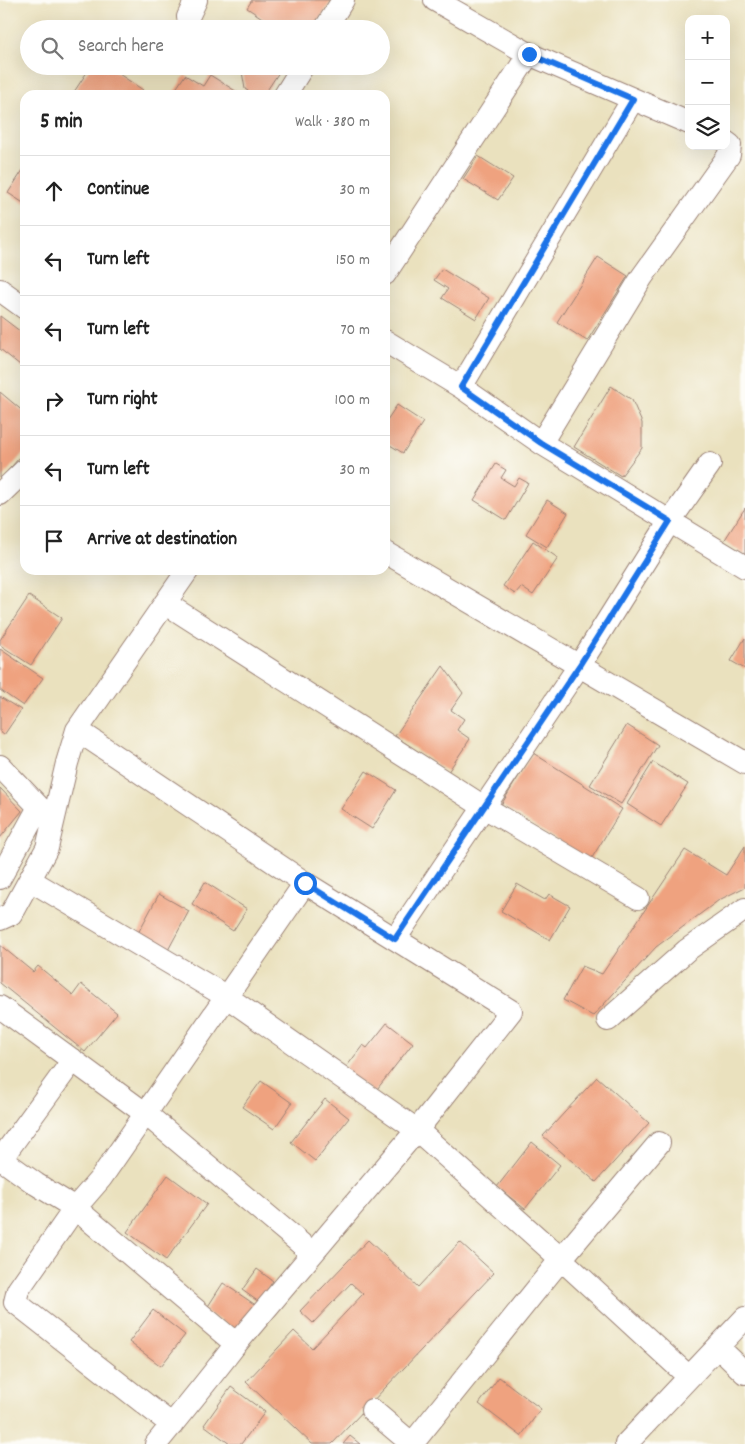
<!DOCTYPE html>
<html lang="en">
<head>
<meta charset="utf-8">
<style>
	body { margin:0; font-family:Dekko,sans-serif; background:#f2f2f2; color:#222 }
	.controls { position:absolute; right:15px; top:15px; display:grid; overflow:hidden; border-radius:10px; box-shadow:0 5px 20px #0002 }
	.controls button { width:45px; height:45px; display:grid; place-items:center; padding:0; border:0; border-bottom:1px solid #e0e0e0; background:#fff; color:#222; font:25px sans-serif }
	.stop { position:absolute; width:15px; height:15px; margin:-11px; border:4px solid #1a73e8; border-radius:50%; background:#fff }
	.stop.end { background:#1a73e8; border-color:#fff; box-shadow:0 1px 5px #0008 }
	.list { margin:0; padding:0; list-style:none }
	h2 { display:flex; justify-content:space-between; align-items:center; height:65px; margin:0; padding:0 20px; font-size:21px }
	h2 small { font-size:16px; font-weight:400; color:#767676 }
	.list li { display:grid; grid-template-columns:32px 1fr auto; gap:15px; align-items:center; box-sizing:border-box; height:70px; padding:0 20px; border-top:1px solid #e0e0e0 }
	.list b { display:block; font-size:19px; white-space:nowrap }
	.list em { font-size:16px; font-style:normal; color:#767676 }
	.icon { flex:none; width:28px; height:28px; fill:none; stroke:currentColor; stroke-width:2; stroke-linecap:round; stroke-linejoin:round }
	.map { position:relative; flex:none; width:745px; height:1444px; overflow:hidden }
	.search { position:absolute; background:#fff; box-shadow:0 5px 20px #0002; left:20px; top:20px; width:370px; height:55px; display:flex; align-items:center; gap:12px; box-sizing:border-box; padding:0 18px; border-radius:28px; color:#767676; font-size:19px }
	.panel { position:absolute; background:#fff; box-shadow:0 5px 20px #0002; left:20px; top:90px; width:370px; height:485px; border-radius:15px }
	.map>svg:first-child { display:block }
	.building { fill:#efa27f }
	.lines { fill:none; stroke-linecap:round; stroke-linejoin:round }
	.street-casing { stroke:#9a8074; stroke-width:24 }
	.street { stroke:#fff; stroke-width:22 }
	.route { stroke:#1a73e8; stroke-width:6 }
</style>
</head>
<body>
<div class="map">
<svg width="745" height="1444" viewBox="0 0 745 1444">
	<rect width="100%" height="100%" fill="#fdfcf7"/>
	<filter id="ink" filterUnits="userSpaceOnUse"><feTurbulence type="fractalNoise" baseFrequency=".02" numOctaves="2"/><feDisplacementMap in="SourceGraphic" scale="10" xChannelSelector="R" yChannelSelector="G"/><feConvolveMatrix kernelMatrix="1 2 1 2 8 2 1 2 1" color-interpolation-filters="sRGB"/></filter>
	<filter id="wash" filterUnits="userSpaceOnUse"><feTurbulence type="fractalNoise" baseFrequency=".0096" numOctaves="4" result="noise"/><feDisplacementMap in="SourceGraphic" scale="20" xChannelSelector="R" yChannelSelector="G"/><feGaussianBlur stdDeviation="1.12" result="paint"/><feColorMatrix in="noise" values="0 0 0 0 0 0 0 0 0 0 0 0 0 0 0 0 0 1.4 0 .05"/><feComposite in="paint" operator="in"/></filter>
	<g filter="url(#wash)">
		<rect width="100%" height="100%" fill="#eae1be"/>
		<g id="blocks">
			<!-- building -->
			<path class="building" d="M252 0H332L313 29H279L247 8Z
				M256 19 271 29H249Z
				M91 66H107L143 90 140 95H72Z
				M241 66H283L264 95H254L245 89Z
				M185 75 203 86 210 75 242 95H172Z
				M478 156 513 178 498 200 463 179Z
				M25 167V204L8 193Z
				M598 257 628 276 587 341 557 322Z
				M442 269 489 298 476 319 442 298 448 289 434 280Z
				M0 316 25 335V369L0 349Z
				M611 386 632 400 642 423V448L621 476 574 447Z
				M0 392 25 413V451L0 480Z
				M397 405 423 422 403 453 385 442V423Z
				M496 464 506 470 501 478 514 486 519 478 528 483 506 520 474 500Z
				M547 500 568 513 547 547 526 534Z
				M745 508V555L724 541Z
				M533 541 558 558 533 595 521 587 515 594 503 586Z
				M29 596 62 618 31 665 0 645V640Z
				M745 638V669L731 661Z
				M0 649 43 678 23 706 0 690Z
				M443 666 463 693 451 710 464 719 457 730 470 739 448 772 395 736Z
				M0 697 21 710 4 735 0 732Z
				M627 725 658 745 621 804 590 785Z
				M533 753 622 809 590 861 501 805Z
				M653 762 688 784 661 826 627 804Z
				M366 771 396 790 372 829 341 809Z
				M0 788 22 811 0 838Z
				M745 846V887L719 900 656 947 593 1016 563 1000 582 966 602 974 685 850 726 875Z
				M205 882 247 909 233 931 192 904Z
				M517 884 545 900 549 894 570 906 550 940 501 911Z
				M159 894 189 911 167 952 137 935Z
				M0 945 33 972 38 966 73 995 81 984 117 1013 85 1052 0 983Z
				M387 1023 413 1043 374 1093 344 1070 363 1045 367 1048Z
				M597 1077 649 1123 596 1182 543 1136Z
				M261 1081 292 1103 274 1129 242 1107Z
				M325 1099 349 1118 315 1161 291 1142Z
				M532 1142 560 1165 525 1209 497 1187Z
				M168 1175 207 1204 166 1260 127 1232Z
				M368 1240 418 1287 460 1242 494 1273 332 1444H312L246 1382 294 1331 312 1348 363 1294 351 1283 313 1323 300 1311Z
				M257 1269 273 1281 259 1302 242 1290Z
				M223 1283 257 1306 239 1333 205 1311Z
				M153 1310 185 1335 161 1366 129 1342Z
				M499 1377 541 1409 521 1436 479 1404Z
				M231 1387 265 1412 241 1444H230L204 1425Z
				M350 1436 360 1444H343Z"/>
		</g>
	</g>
	<g filter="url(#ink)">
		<use href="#blocks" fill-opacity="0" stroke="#9a8074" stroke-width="1"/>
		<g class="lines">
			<!-- street casing -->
			<g class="street-casing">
				<path id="street" d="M435 0 529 54 633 99
					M188 17 196 0
					M325 29 343 0
					M285 95 303 66
					M385 274 529 54
					M0 290 25 308
					M385 341 461 387 541 443 745 567
					M461 387 633 99 689 123
					M541 443 642 277 729 155 730 145 726 142
					M0 494 25 470
					M385 552 745 763
					M188 570 77 730 305 883 511 1011 417 1130 236 1344
					M165 603 484 807 638 898
					M0 766 39 807
					M0 878 39 807
					M30 880 227 997 417 1130 561 1259 412 1444
					M0 919 11 914 47 848 67 763 77 730
					M395 939 579 666 670 521 710 464
					M0 1007 146 1114 312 1253
					M608 1020 687 950 745 909
					M659 1143 561 1259 689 1377
					M0 1158 1 1159 73 1060
					M0 1161 1 1159 36 1184 75 1208 101 1178 305 883
					M718 1347 745 1373
					M372 1410 412 1444
					M156 1444C183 1411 210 1378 236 1344L75 1208 18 1290 15 1302 172 1425
					M626 1444 745 1318"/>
			</g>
			<!-- street -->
			<use href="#street" class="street"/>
		</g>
	</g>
	<g class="lines" filter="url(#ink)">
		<!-- route -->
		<path class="route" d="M305 883 395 939 579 666 670 521 541 443 461 387 633 99 529 54"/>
	</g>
</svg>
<div class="controls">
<button>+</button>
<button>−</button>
<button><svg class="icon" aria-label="layers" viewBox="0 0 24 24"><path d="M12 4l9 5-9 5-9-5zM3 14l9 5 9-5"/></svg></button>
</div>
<div class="stop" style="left:305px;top:883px"></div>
<div class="stop end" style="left:529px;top:54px"></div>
<div class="search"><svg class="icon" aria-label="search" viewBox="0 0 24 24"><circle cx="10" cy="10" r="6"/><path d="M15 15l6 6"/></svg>Search here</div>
<section class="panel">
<h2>5 min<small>Walk · 380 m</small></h2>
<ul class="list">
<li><svg class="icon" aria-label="ahead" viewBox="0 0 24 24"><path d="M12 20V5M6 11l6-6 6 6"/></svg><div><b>Continue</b></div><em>30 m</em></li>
<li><svg class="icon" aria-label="left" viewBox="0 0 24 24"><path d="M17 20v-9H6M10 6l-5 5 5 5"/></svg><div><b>Turn left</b></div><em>150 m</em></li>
<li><svg class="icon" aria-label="left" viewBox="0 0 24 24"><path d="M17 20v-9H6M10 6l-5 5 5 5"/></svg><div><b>Turn left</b></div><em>70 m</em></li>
<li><svg class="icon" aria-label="right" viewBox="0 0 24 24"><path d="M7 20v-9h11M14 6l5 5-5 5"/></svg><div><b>Turn right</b></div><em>100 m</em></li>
<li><svg class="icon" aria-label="left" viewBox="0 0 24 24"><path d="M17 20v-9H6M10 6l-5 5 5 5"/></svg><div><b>Turn left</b></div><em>30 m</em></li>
<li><svg class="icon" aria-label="arrive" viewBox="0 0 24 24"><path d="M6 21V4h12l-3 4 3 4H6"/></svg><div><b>Arrive at destination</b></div></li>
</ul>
</section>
</div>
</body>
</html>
